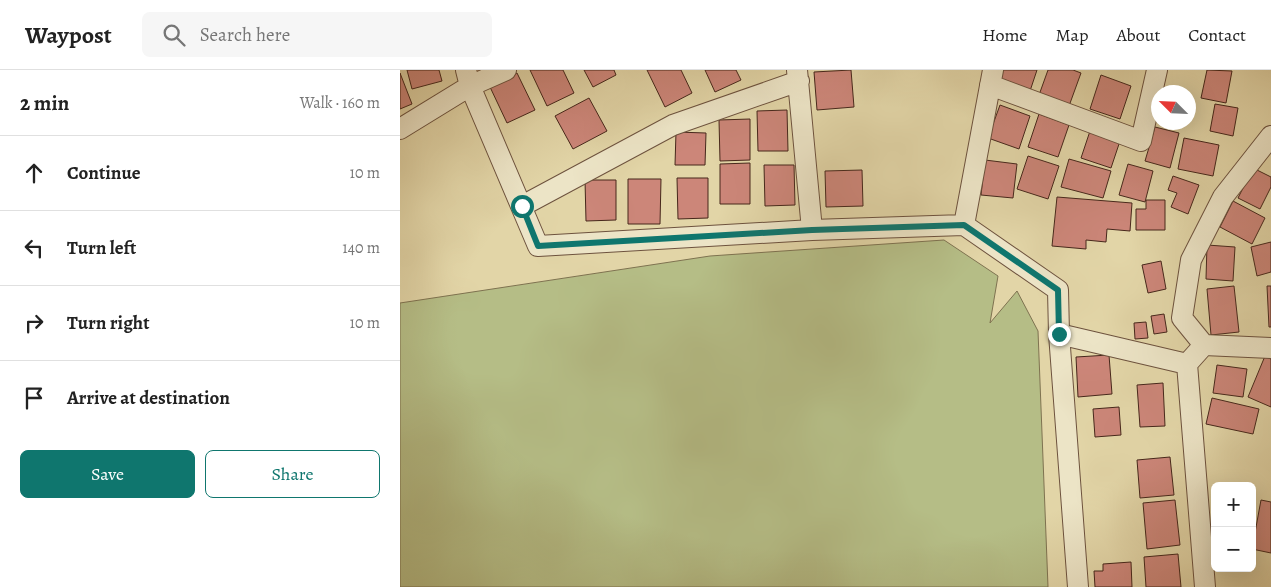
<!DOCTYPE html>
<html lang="en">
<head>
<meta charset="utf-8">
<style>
	body { margin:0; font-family:Alegreya,serif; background:#f6f6f6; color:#222 }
	.controls { position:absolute; right:15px; bottom:15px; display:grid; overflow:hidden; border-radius:8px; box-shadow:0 5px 20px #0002 }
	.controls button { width:45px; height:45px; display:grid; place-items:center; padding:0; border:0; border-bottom:1px solid #e0e0e0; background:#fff; color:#222; font:25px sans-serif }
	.compass { position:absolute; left:751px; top:15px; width:45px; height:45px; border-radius:50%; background:#fff; box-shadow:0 5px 20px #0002; rotate:294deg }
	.stop { position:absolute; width:15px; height:15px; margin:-11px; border:4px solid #0f766e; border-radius:50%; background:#fff }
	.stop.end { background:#0f766e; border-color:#fff; box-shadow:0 1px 5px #0008 }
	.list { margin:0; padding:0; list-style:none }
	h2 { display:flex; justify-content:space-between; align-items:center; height:65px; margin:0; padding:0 20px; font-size:21px }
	h2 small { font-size:16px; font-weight:400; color:#767676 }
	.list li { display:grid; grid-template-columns:32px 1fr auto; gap:15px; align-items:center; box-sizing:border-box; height:75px; padding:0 20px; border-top:1px solid #e0e0e0 }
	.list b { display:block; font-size:19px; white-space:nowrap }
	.list em { font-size:16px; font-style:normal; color:#767676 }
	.actions { display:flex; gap:10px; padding:15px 20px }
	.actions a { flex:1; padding:11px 0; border:1px solid #0f766e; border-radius:8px; text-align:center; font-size:18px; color:#0f766e }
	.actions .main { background:#0f766e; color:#fff }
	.icon { flex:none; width:28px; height:28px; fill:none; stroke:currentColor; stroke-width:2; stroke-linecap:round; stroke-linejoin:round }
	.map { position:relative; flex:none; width:871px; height:517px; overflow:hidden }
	header { display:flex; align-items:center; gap:30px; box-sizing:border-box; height:70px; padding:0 25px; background:#fff; border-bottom:1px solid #e0e0e0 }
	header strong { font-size:24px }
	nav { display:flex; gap:28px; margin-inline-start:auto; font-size:18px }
	.search { width:350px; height:45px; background:#f6f6f6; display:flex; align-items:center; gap:12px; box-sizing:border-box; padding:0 18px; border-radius:8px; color:#767676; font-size:19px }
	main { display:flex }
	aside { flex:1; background:#fff }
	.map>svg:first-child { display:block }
	.green { fill:#b5bd86; stroke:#7e7250 }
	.building { fill:#cc8679; stroke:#46271b }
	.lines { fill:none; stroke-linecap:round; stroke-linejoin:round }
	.street-casing { stroke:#6d523e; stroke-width:22 }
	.street { stroke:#ece4c6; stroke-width:20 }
	.route { stroke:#0f766e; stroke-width:6 }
</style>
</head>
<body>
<header>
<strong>Waypost</strong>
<div class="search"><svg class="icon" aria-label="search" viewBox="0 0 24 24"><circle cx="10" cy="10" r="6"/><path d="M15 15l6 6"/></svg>Search here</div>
<nav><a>Home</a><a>Map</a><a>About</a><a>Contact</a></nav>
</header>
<main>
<aside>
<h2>2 min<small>Walk · 160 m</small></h2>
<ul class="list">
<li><svg class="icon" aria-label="ahead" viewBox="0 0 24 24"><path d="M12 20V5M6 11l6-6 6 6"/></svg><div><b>Continue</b></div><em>10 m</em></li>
<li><svg class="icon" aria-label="left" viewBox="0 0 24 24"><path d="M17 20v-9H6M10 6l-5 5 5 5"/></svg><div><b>Turn left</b></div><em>140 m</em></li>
<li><svg class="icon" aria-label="right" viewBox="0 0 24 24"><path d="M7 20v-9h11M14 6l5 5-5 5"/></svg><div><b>Turn right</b></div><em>10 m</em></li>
<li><svg class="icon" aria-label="arrive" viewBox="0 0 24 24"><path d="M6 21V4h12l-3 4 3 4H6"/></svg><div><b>Arrive at destination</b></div></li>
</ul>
<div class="actions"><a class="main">Save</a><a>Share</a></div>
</aside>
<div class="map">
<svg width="871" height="517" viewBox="0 0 871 517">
	<rect width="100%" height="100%" fill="#e2d5a7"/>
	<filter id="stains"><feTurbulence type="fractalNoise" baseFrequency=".004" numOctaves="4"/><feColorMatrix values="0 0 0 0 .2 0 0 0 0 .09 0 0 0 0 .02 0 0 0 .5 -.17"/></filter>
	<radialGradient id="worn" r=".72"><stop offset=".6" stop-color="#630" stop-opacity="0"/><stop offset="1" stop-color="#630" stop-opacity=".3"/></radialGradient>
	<!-- green -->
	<path class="green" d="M544 170 598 206 590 253 617 221 638 261 648 517H0V233L310 186Z"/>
	<!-- building -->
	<path class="building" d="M7 0H39L42 11 12 19Z
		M130 0H163L174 23 147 36Z
		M184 0H214L216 5 193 17Z
		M247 0H281L292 23 265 37Z
		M305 0H336L341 10 315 22Z
		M451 0 454 37 417 40 414 2Z
		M603 0H637L630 21 600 10Z
		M648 0H673L681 3 669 36 639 25Z
		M807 0 832 1 826 33 801 28Z
		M0 3 12 34 0 39Z
		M117 3 135 40 107 53 90 17Z
		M701 5 731 16 720 49 690 39Z
		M189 28 207 61 173 79 155 46Z
		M815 34 838 38 833 66 810 61Z
		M600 35 630 46 619 79 588 68Z
		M387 40 388 81H358L357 41Z
		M639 44 669 55 658 87 628 77Z
		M350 49V90L320 91 319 50Z
		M692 55 722 65 711 98 681 88Z
		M755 57 779 63 770 98 745 91Z
		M276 62 306 63 305 95H275Z
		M784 68 819 75 813 106 778 99Z
		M628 86 659 96 648 129 617 119Z
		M669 89 711 101 703 128 661 117Z
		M585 90 617 94 613 128 581 125Z
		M350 93V134H320V94Z
		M728 94 753 101 745 132 719 125Z
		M364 95H394L395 135 365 136Z
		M853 98 871 107V117L860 139 838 128Z
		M462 100 463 136 426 137 425 101Z
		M773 106 799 115 788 144 771 137 777 123 768 120Z
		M277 108H308V148L278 149Z
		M228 109H261L260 154H228Z
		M185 110H216V150L186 151Z
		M657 127 732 133 730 161 707 159 706 172 686 170V179L652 176Z
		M746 130H765V160H736V139H746Z
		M833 131 865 148 852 174 820 157Z
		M871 172V202L857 206 851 177Z
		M807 175 835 177 833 211 806 209Z
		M761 191 766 219 748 223 742 195Z
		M834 216 839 262 811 265 807 219Z
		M867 216H871V257H869Z
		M764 244 767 262 754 264 751 246Z
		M746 252 748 268 735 269 734 253Z
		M709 285 712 324 678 327 676 287Z
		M865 286 871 289V337L848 327Z
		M817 295 847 299 843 327 813 323Z
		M763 313 765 356 740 357 737 315Z
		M812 328 859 339 853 364 806 354Z
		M719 337 721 365 695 367 693 339Z
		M770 387 774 425 740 428 737 390Z
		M775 430 780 475 747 479 743 433Z
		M861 430 871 432V483L852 479Z
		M778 484 781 517H746L744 487Z
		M731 492 732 517H695L694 501H703V494Z"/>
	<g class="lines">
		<!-- street casing -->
		<g class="street-casing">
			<path id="street" d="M66 0 70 16 138 176 412 160 564 155 658 220 659 264 678 517
				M397 0 412 160
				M590 15 741 71 757 0
				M0 59 70 16 106 0
				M122 136 273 55 399 11
				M564 155 593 0
				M659 264 787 294 804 275 871 278
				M804 275 782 248 791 190 823 127 871 66
				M787 294 805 517"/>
		</g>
		<!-- street -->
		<use href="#street" class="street"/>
	</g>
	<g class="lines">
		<!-- route -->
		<path class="route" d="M122 136 138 176 412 160 564 155 658 220 659 264"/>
	</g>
	<rect width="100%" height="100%" filter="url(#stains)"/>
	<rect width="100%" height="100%" fill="url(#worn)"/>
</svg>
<div class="controls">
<button>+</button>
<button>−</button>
</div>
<svg class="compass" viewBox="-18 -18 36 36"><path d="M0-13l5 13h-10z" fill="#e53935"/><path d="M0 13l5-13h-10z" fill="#767676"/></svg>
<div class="stop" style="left:122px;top:136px"></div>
<div class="stop end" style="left:659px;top:264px"></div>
</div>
</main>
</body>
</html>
